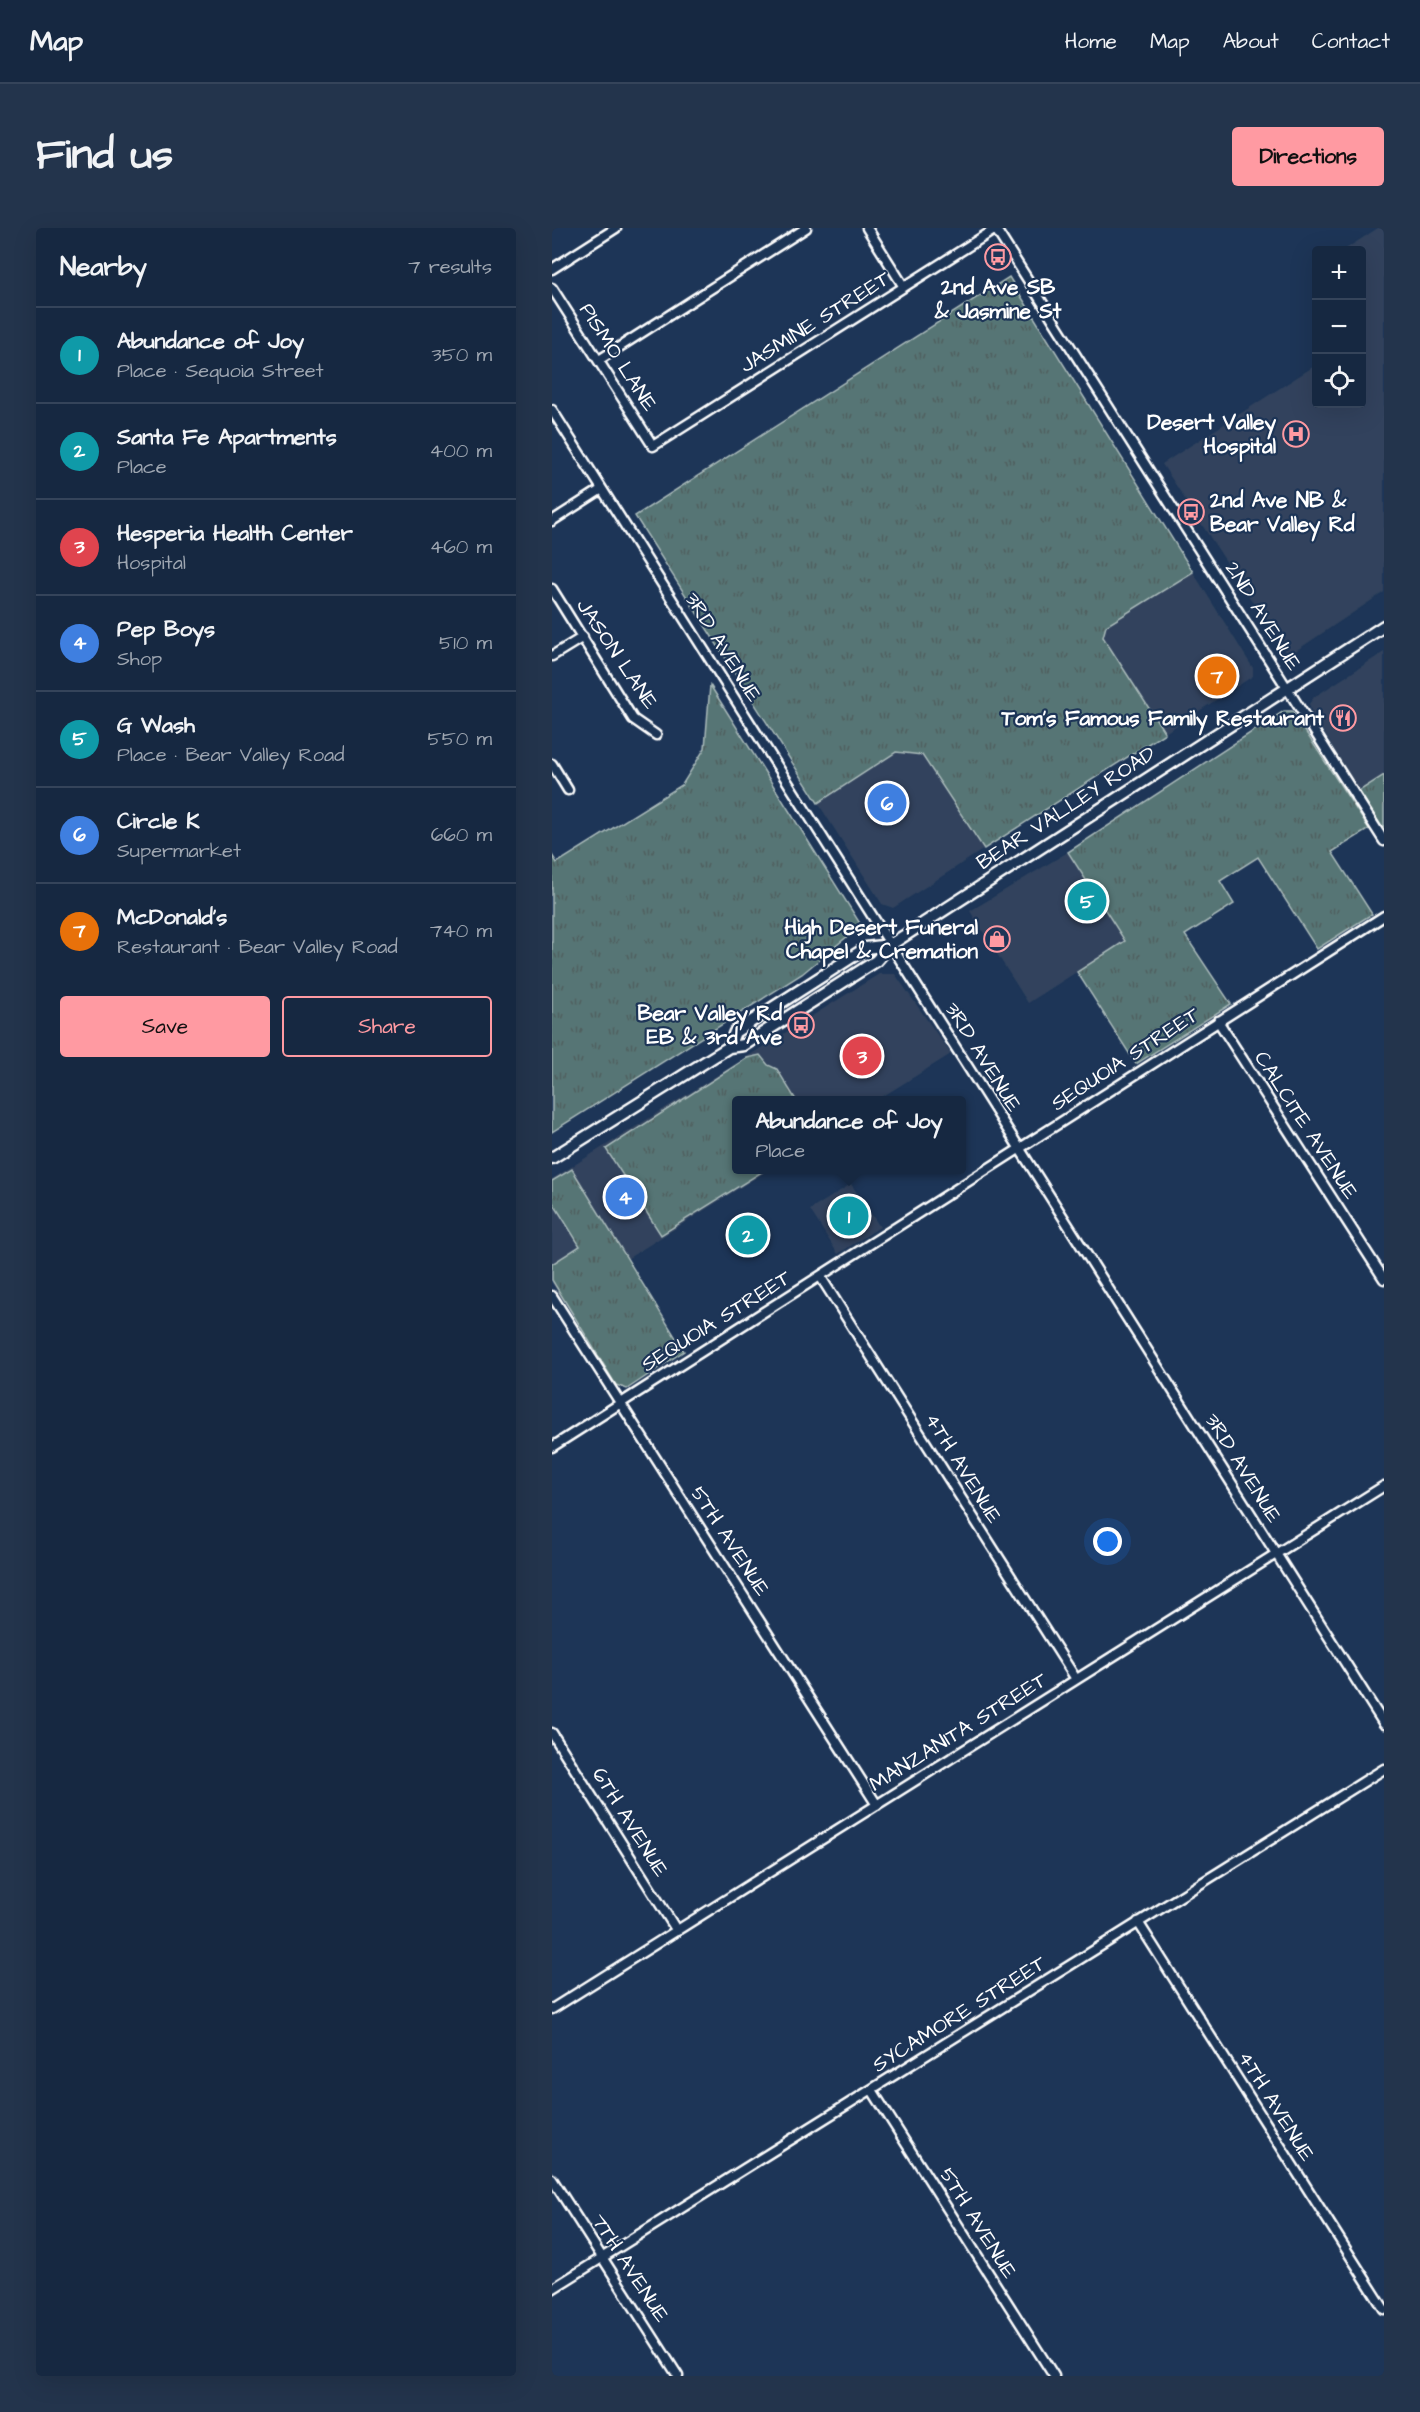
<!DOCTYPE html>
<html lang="en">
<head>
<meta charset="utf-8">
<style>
	body { margin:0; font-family:"Architects Daughter",sans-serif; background:#23344c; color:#f1f3f6 }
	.controls { position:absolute; right:18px; top:18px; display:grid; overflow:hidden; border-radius:6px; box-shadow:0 6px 24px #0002 }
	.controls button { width:54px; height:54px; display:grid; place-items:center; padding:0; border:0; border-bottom:2px solid #35445a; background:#162841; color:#f1f3f6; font:30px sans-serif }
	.you { position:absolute; left:556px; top:1314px; width:21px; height:21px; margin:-15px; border:4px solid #fff; border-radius:50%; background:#1a73e8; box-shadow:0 0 0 9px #1a73e833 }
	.badge { display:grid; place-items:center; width:39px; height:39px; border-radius:50%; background:#ff9aa2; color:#fff; font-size:20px; font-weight:700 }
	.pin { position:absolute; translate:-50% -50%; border:3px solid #fff; box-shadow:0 2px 6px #0006 }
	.popup { position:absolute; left:180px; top:868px; width:234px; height:78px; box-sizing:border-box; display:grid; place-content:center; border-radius:6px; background:#162841; filter:drop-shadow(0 2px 4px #0005); font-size:20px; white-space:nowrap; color:#9ea6b1 }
	.popup b { font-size:22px; color:#f1f3f6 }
	.popup::after { content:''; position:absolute; left:50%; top:100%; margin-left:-12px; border:12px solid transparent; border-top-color:#162841 }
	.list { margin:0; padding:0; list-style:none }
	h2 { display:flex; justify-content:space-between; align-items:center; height:78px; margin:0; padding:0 24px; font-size:26px }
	h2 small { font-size:20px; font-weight:400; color:#9ea6b1 }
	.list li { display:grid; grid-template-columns:39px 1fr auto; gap:18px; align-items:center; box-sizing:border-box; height:96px; padding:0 24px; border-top:2px solid #35445a }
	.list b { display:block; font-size:22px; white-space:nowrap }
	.list p { margin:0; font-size:20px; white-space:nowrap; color:#9ea6b1 }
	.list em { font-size:20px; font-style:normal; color:#9ea6b1 }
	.actions { display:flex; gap:12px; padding:18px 24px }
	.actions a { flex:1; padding:14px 0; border:2px solid #ff9aa2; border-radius:6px; text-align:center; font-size:21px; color:#ff9aa2 }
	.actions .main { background:#ff9aa2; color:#111 }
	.icon { flex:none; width:33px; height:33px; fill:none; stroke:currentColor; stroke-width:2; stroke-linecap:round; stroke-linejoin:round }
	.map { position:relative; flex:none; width:832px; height:2148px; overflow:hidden; border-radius:6px }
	header { display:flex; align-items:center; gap:36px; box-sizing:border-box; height:84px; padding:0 30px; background:#162841; border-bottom:2px solid #35445a }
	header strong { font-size:28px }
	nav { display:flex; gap:33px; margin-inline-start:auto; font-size:21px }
	.intro { display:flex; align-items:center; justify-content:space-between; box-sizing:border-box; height:144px; padding:0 36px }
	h1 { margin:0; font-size:42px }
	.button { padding:15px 27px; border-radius:6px; background:#ff9aa2; color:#111; font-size:21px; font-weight:700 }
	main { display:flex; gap:36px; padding:0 36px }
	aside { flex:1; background:#162841; border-radius:6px; box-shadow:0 6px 24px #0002 }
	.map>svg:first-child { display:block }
	.built { fill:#31435d }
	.grass { fill:url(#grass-tufts); stroke:#aababa; stroke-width:1.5 }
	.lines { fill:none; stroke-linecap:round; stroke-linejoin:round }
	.minor-casing { stroke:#fff; stroke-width:13 }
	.major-casing { stroke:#fff; stroke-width:15 }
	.minor { stroke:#1d3557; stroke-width:8 }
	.major { stroke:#1d3557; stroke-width:10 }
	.labels { text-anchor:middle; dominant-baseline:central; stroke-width:4.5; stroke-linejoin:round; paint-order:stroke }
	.poi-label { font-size:21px; font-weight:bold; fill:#fff; stroke:#1d3557; text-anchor:end }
	.street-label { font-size:21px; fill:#fff; stroke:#1d3557 }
</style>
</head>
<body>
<header>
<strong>Map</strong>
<nav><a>Home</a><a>Map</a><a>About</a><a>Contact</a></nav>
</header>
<div class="intro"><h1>Find us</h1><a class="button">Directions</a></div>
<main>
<aside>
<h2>Nearby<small>7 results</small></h2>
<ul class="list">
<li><span class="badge" style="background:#0f9aa8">1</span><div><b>Abundance of Joy</b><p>Place · Sequoia Street</p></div><em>350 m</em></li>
<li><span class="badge" style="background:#0f9aa8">2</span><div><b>Santa Fe Apartments</b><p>Place</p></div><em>400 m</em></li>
<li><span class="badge" style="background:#e0444e">3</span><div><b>Hesperia Health Center</b><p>Hospital</p></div><em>460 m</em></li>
<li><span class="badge" style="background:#3f7fe0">4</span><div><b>Pep Boys</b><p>Shop</p></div><em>510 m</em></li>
<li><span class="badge" style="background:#0f9aa8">5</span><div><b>G Wash</b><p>Place · Bear Valley Road</p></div><em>550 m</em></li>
<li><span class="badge" style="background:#3f7fe0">6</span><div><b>Circle K</b><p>Supermarket</p></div><em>660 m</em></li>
<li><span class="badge" style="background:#e8710a">7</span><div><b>McDonald's</b><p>Restaurant · Bear Valley Road</p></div><em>740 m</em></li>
</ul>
<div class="actions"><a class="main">Save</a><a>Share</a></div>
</aside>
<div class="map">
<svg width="832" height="2148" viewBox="0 0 832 2148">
	<defs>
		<pattern id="grass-tufts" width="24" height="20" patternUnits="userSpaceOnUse" patternTransform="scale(1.5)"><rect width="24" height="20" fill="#567574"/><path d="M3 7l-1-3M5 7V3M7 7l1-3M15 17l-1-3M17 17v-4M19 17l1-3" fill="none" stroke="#505e5e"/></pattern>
	</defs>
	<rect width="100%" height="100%" fill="#1d3557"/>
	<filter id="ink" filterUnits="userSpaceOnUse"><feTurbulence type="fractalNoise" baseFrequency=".0167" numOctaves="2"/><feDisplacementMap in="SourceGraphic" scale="12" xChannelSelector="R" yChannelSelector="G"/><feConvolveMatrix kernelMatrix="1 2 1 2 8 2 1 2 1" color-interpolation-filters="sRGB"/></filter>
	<g filter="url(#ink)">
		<!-- built -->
		<path class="built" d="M826 0H832V364L736 428 610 236 764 137V176H810V22H792Z
			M641 344 701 440V448L613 505 551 409 554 398Z
			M832 424V547L807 563 759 483 757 476 762 469Z
			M344 524 370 527 432 621 341 680 330 676 266 575Z
			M516 624 573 713 476 775 418 683Z
			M327 746H343L399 826 325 872H184V942H216L10 1072 0 1055V951Z
			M299 956 328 999 286 1026 258 982Z"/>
		<!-- grass -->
		<path class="grass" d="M457 49 641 344 554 398 551 409 613 505 432 621 370 527 344 524 266 575 83 288Z
			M158 457 309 697 250 746 0 904V627L5 635 130 557 153 520Z
			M732 483H740L817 601 780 624 820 686 765 721 706 629 668 653 682 676 633 707 679 776 584 836 525 744 573 713 516 624Z
			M832 547V603L807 563Z
			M208 827 216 837 225 841 244 872H184V942H213L109 1007 54 921 195 830Z
			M20 941 132 1123 75 1161 64 1157 0 1052V1036L28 1018 0 973V953Z"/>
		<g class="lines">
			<!-- minor casing -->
			<g class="minor-casing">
				<path id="minor" d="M315 0 352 59
					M443 0 832 613
					M0 41 64 0
					M0 60 101 218 445 0
					M47 132 254 0
					M0 182 832 1496
					M0 293 50 261
					M0 361 81 491 104 507
					M0 428 31 409
					M0 536 16 562
					M666 793 832 1051
					M268 1048 524 1451
					M0 1068 325 1577
					M0 1219 832 688
					M0 1505 125 1703
					M586 1694 832 2081
					M0 1781 832 1258
					M320 1862 502 2148
					M0 1951 126 2148
					M0 2061 832 1541"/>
			</g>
			<!-- major casing -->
			<g class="major-casing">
				<path id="major" d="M177 819 183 804 314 720 338 717
					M0 930 177 819 192 817 324 733 338 717 832 398"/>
			</g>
			<!-- minor -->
			<use href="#minor" class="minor"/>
			<!-- major -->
			<use href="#major" class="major"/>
		</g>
	</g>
	<!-- icons -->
	<defs>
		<g id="bus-ring" transform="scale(1.35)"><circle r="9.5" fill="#1d3557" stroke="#ff9aa2" stroke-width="1.5"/><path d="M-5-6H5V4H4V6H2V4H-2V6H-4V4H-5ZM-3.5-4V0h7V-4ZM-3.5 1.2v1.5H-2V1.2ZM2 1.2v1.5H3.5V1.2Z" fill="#ff9aa2"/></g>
		<g id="hospital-ring" transform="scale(1.35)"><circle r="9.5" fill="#1d3557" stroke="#ff9aa2" stroke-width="1.5"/><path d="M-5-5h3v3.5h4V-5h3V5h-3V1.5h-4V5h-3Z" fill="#ff9aa2"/></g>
		<g id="restaurant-ring" transform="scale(1.35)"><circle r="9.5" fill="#1d3557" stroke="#ff9aa2" stroke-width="1.5"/><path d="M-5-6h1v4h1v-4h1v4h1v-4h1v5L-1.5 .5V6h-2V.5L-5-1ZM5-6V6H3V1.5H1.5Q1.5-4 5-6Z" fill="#ff9aa2"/></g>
		<g id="shop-ring" transform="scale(1.35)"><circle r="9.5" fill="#1d3557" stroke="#ff9aa2" stroke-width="1.5"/><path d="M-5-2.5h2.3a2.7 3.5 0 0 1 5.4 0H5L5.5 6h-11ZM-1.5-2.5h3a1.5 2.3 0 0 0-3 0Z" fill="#ff9aa2"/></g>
	</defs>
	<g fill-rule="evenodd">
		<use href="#bus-ring" x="446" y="29"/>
		<use href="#hospital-ring" x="744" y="206"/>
		<use href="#bus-ring" x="639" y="284"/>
		<use href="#restaurant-ring" x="791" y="490"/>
		<use href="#shop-ring" x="445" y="711"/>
		<use href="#bus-ring" x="249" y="797"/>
	</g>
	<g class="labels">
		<!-- poi labels -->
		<g class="poi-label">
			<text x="446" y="59" text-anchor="middle">2nd Ave SB<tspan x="446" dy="24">&amp; Jasmine St</tspan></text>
			<text x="724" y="194">Desert Valley<tspan x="724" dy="24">Hospital</tspan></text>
			<text x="658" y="272" text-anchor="start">2nd Ave NB &amp;<tspan x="658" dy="24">Bear Valley Rd</tspan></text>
			<text x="772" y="490">Tom's Famous Family Restaurant</text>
			<text x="426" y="699">High Desert Funeral<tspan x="426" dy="24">Chapel &amp; Cremation</tspan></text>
			<text x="230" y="785">Bear Valley Rd<tspan x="230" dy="24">EB &amp; 3rd Ave</tspan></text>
		</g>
		<!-- street labels -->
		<g class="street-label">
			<text transform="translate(263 94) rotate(-32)">JASMINE STREET</text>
			<text transform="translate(66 129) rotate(57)">PISMO LANE</text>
			<text transform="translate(711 388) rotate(58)">2ND AVENUE</text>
			<text transform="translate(171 419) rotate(58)">3RD AVENUE</text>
			<text transform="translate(65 426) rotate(56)">JASON LANE</text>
			<text transform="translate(514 580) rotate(-33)">BEAR VALLEY ROAD</text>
			<text transform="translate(431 829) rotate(58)">3RD AVENUE</text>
			<text transform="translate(573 831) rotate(-33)">SEQUOIA STREET</text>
			<text transform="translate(754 897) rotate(57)">CALCITE AVENUE</text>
			<text transform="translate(164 1093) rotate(-32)">SEQUOIA STREET</text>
			<text transform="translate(411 1240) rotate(58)">4TH AVENUE</text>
			<text transform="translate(691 1240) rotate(58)">3RD AVENUE</text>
			<text transform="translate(178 1313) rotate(57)">5TH AVENUE</text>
			<text transform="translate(406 1504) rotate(-32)">MANZANITA STREET</text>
			<text transform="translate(78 1594) rotate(58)">6TH AVENUE</text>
			<text transform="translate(407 1786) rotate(-32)">SYCAMORE STREET</text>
			<text transform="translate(724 1878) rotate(58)">4TH AVENUE</text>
			<text transform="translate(426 1995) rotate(58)">5TH AVENUE</text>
			<text transform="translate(78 2040) rotate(57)">7TH AVENUE</text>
		</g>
	</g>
</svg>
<div class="controls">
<button>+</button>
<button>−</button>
<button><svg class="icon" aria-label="locate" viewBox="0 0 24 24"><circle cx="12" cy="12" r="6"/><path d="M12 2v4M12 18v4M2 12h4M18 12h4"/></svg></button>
</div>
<div class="you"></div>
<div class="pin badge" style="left:297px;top:988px;background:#0f9aa8">1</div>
<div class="popup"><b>Abundance of Joy</b>Place</div>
<div class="pin badge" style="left:196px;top:1007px;background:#0f9aa8">2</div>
<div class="pin badge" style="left:310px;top:828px;background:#e0444e">3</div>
<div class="pin badge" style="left:73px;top:969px;background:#3f7fe0">4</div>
<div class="pin badge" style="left:535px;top:673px;background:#0f9aa8">5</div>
<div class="pin badge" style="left:335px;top:575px;background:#3f7fe0">6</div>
<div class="pin badge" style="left:665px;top:448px;background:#e8710a">7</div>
</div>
</main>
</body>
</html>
